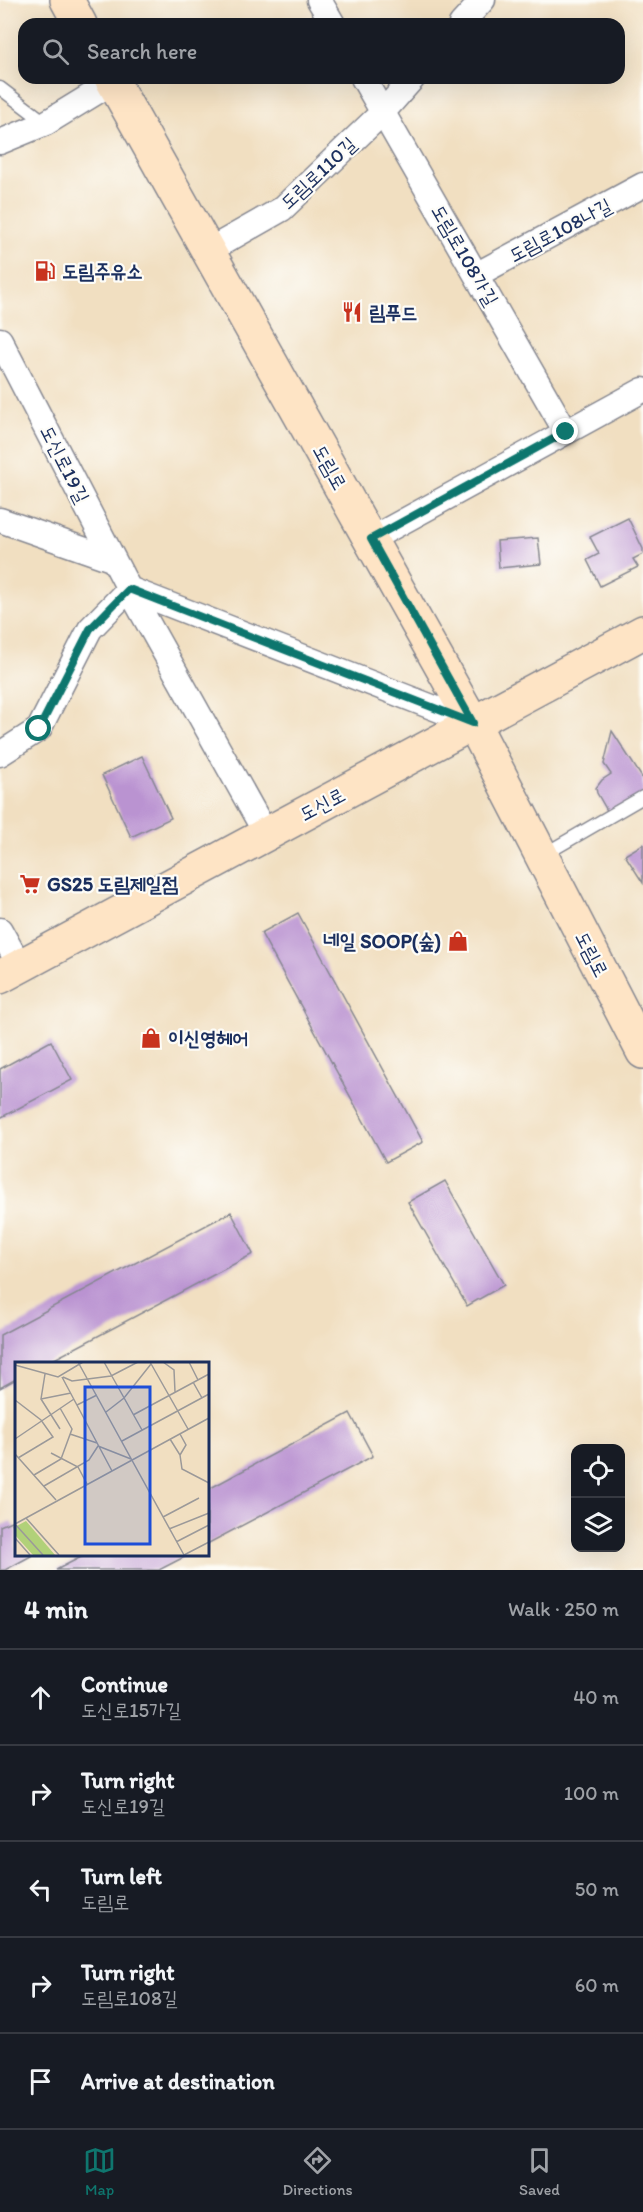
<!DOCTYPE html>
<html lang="en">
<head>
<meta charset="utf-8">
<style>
	body { margin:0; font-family:Itim,"Poor Story",sans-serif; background:#20242c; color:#f1f3f6 }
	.controls { position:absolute; right:18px; bottom:18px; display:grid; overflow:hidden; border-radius:12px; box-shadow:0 6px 24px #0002 }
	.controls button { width:54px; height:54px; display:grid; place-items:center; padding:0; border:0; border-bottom:2px solid #363941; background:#171b24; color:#f1f3f6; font:30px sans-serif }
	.stop { position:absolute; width:18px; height:18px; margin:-14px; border:4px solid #0f766e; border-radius:50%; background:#fff }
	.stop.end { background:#0f766e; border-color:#fff; box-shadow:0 2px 6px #0008 }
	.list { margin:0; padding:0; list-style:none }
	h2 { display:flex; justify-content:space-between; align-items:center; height:78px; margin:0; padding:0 24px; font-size:26px }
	h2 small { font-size:20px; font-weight:400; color:#9ea1a6 }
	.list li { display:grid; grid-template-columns:39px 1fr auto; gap:18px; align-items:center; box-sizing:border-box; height:96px; padding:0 24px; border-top:2px solid #363941 }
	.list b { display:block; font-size:22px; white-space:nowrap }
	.list p { margin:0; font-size:20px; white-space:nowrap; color:#9ea1a6 }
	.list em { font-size:20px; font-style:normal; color:#9ea1a6 }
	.icon { flex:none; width:33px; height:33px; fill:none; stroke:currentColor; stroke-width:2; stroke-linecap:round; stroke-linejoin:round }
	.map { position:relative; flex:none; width:643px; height:1570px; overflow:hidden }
	.search { position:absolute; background:#171b24; box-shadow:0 6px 24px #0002; left:18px; right:18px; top:18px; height:66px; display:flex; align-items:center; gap:15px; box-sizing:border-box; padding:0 21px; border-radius:18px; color:#9ea1a6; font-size:22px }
	.sheet { height:558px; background:#171b24 }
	nav { display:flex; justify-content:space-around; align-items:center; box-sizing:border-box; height:84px; border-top:2px solid #363941; background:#171b24; font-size:16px; color:#9ea1a6 }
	nav a { display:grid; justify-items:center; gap:3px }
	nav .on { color:#0f766e }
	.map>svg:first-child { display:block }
	.building { fill:#ba93d1 }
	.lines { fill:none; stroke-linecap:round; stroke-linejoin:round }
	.lane-casing { stroke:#868790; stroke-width:15 }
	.street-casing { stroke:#868790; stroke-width:27 }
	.secondary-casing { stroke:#868790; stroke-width:36 }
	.lane { stroke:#fff; stroke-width:12 }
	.street { stroke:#fff; stroke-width:24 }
	.secondary { stroke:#fee4c5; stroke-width:33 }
	.route { stroke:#0f766e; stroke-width:8 }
	.labels { text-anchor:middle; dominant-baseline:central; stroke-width:4.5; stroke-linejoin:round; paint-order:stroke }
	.street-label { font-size:20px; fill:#1b2f5e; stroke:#fdfcf7 }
	.poi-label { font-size:20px; font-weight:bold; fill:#1b2f5e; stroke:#fdfcf7; text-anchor:start }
	.inset-road { fill:none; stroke:#9b9999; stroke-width:1.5 }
	.view { fill:#1d4ed8; fill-opacity:0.15; stroke:#1d4ed8; stroke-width:3 }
	.inset-edge { fill:none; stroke:#1b2f5e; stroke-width:3 }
</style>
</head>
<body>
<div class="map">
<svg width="643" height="1570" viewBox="0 0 643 1570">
	<rect width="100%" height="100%" fill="#fdfcf7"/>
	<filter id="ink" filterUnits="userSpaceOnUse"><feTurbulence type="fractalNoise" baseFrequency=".0167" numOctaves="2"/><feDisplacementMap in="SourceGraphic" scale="12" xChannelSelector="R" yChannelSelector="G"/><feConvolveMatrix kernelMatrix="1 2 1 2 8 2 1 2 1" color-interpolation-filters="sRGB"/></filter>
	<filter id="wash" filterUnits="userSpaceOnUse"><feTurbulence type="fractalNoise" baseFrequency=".008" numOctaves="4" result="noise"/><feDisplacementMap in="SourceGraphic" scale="24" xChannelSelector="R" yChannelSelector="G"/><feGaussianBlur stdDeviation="1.35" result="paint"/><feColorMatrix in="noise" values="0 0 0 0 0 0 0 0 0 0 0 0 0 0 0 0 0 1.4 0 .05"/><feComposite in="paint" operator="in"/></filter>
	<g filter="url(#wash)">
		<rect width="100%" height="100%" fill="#f1dfc1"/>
		<g id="blocks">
			<!-- building -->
			<path class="building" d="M628 518 643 549V554L633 559 638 567 600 586 587 560 599 554 590 537Z
				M538 538 541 564 499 568 497 541Z
				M612 731 643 779V796L609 814 597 793 596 788 602 780 611 774 604 764Z
				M142 756 171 818 131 837 102 775Z
				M643 844V883L625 855Z
				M298 913 423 1142 386 1162 261 933Z
				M51 1041 72 1080 0 1118V1069Z
				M445 1181 504 1285 467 1306 408 1202Z
				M231 1212 253 1254 47 1363H16V1379L0 1388V1335Z
				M350 1413 373 1456 207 1544V1490Z
				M11 1521 16 1530V1554H29L31 1556 5 1570H0V1526Z
				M87 1554H190L159 1570H56Z"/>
		</g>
	</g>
	<g filter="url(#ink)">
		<use href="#blocks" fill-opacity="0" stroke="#868790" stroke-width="1.5"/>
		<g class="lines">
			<!-- lane casing -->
			<g class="lane-casing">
				<path id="lane" d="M0 88 46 123
					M543 855 643 797"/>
			</g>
			<!-- street casing -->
			<g class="street-casing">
				<path id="street" d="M319 0 333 24
					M461 24 483 0
					M363 78 566 432
					M0 142 46 123 113 82
					M208 251 282 209 383 112 413 78
					M476 275 643 185
					M0 340 129 589 266 834
					M0 520 114 560
					M371 539 643 390
					M0 754 39 729 90 629 129 589 473 723
					M0 930 20 966"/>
			</g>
			<!-- secondary casing -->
			<g class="secondary-casing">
				<path id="secondary" d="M67 0 80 24
					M111 78 473 723 643 1052
					M0 977 643 632"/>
			</g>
			<!-- lane -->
			<use href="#lane" class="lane"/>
			<!-- street -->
			<use href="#street" class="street"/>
			<!-- secondary -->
			<use href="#secondary" class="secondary"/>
		</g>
	</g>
	<g class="lines" filter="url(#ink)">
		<!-- route -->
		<path class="route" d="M39 729 90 629 129 589 473 723 371 539 566 432"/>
	</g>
	<!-- icons -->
	<defs>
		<g id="fuel-bare" transform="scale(1.62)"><path d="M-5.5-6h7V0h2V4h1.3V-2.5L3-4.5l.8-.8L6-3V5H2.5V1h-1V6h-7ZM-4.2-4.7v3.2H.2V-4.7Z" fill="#c8321e" stroke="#fdfcf7" stroke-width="2.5" paint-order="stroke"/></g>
		<g id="restaurant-bare" transform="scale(1.62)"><path d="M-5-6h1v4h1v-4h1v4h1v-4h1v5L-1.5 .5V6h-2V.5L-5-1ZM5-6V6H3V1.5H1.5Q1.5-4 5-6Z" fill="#c8321e" stroke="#fdfcf7" stroke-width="2.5" paint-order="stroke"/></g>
		<g id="supermarket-bare" transform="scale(1.62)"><path d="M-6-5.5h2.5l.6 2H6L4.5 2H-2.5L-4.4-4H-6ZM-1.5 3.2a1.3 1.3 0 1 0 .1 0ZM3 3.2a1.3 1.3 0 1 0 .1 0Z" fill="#c8321e" stroke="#fdfcf7" stroke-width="2.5" paint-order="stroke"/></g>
		<g id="shop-bare" transform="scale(1.62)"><path d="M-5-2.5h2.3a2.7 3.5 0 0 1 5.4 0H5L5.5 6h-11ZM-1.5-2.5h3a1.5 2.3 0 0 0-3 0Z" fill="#c8321e" stroke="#fdfcf7" stroke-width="2.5" paint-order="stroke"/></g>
	</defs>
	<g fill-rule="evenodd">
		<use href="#fuel-bare" x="45" y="271"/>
		<use href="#restaurant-bare" x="352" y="312"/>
		<use href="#supermarket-bare" x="30" y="884"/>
		<use href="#shop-bare" x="458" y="941"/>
		<use href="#shop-bare" x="151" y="1038"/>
	</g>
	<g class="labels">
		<!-- street labels -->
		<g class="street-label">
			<text transform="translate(318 173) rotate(-43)">도림로110길</text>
			<text transform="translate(560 230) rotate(-28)">도림로108나길</text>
			<text transform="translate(465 255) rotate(60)">도림로108가길</text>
			<text transform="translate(65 464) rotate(63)">도신로19길</text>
			<text transform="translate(330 467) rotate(61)">도림로</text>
			<text transform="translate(322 804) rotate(-28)">도신로</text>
			<text transform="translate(592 954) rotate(63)">도림로</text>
		</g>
		<!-- poi labels -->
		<g class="poi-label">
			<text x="62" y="271">도림주유소</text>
			<text x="369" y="312">림푸드</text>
			<text x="47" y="884">GS25 도림제일점</text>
			<text x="441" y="941" text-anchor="end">네일 SOOP(숲)</text>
			<text x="168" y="1038">이신영헤어</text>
		</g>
	</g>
	<!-- overview -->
	<g transform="translate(15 1362)">
		<rect width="194" height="194" fill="#f1dfc1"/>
		<path d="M11 159 40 193H18L0 173V165Z" fill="#b1d179"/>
		<path class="inset-road" d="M63 0 169 193M89 0 127 68M135 0 173 67M148 0 159 8 160 30M174 0 183 18M0 3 43 15 68 0M30 12 26 37 45 67M47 15 97 109M48 15 57 19 96 14 123 0M178 20 187 36M26 37 56 31M0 38 26 58 38 75 3 96M62 43 82 33M91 50 109 36 136 2M118 53 194 12M55 72 82 81M165 72 171 83 165 93M0 77 59 37M155 77 165 93 167 107 194 121M107 79 194 32M36 91 63 105 72 122M0 92 41 138M19 113 46 97 57 67 45 46M29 124 74 98 83 84 116 97M148 155 184 136M11 156 44 193M0 162 194 56M0 162 28 193M154 167 194 151M0 176 15 193M161 180 194 163M169 193 194 180"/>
		<path class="view" d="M70 25H135V182H70Z"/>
		<rect width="194" height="194" class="inset-edge"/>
	</g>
</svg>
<div class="controls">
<button><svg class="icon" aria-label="locate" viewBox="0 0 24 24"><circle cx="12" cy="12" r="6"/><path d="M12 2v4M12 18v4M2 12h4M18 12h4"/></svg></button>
<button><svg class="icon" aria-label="layers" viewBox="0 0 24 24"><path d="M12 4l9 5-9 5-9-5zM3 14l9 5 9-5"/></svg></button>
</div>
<div class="stop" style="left:39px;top:729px"></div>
<div class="stop end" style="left:566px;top:432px"></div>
<div class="search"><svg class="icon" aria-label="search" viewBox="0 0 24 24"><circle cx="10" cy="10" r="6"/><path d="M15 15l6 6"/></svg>Search here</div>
</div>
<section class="sheet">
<h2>4 min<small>Walk · 250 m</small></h2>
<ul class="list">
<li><svg class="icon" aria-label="ahead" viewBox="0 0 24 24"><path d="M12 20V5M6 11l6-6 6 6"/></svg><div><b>Continue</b><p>도신로15가길</p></div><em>40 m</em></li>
<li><svg class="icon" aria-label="right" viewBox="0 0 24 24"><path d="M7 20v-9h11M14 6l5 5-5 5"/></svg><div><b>Turn right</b><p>도신로19길</p></div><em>100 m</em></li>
<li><svg class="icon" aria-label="left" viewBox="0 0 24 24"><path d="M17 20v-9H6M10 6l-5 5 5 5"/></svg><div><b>Turn left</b><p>도림로</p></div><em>50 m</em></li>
<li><svg class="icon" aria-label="right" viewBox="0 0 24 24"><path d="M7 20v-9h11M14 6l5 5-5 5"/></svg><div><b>Turn right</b><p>도림로108길</p></div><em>60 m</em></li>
<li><svg class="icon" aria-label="arrive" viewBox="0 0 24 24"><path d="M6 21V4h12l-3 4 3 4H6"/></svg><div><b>Arrive at destination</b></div></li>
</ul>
</section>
<nav>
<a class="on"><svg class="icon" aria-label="map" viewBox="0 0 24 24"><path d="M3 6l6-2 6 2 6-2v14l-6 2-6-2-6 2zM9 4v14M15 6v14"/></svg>Map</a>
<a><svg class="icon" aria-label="directions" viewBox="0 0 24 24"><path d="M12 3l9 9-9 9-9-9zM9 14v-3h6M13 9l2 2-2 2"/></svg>Directions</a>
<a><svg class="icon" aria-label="saved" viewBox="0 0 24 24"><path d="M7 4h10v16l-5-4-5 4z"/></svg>Saved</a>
</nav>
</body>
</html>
